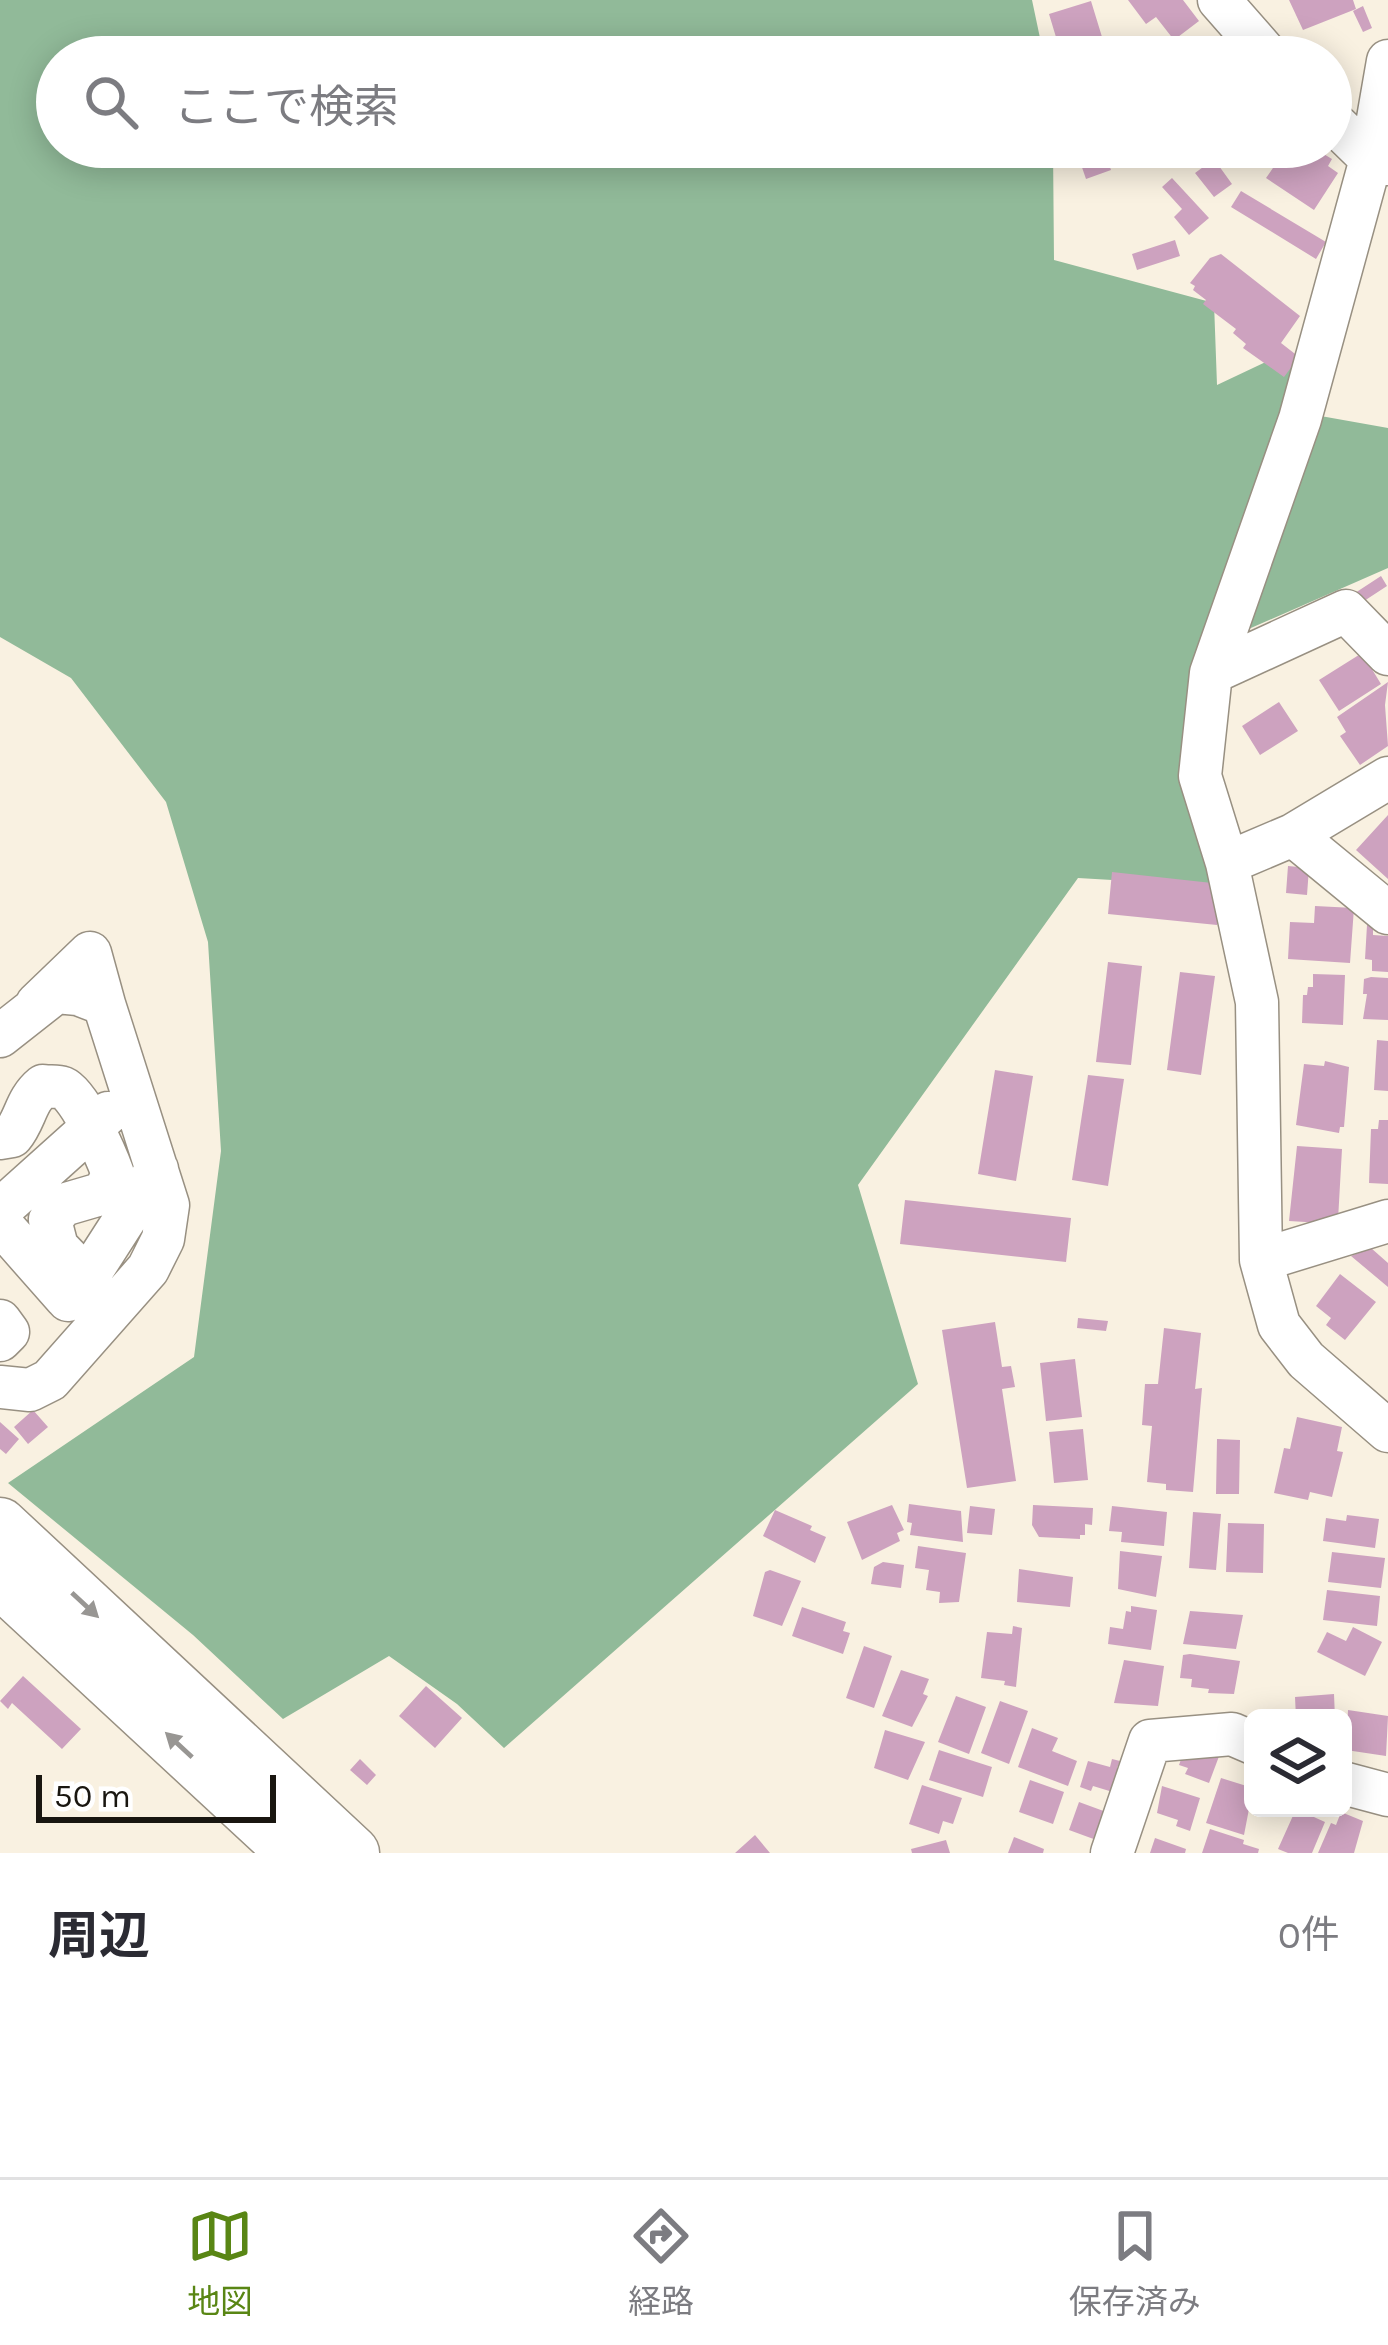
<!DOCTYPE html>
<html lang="ja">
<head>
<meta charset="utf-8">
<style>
	body { margin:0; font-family:Karla,"Noto Sans JP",sans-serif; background:#f7f7f7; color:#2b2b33 }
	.controls { position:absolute; right:36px; bottom:36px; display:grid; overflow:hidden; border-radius:18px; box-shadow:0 6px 30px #0003 }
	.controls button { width:108px; height:108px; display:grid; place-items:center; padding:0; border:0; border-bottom:3px solid #e1e1e2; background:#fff; color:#2b2b33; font:60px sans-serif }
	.scale { position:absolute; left:36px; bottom:30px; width:240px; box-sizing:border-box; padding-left:12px; border:6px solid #191610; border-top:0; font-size:33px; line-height:42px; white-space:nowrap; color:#191610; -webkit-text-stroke:9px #fff; paint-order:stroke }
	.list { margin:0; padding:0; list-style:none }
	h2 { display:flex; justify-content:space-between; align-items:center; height:156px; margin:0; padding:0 48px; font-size:51px }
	h2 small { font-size:39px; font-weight:400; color:#7c7c81 }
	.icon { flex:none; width:66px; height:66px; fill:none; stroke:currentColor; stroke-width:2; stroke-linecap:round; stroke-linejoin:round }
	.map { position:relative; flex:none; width:1388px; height:1853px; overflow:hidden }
	.search { position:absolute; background:#fff; box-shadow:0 6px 30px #0003; left:36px; right:36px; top:36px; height:132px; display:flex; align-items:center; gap:30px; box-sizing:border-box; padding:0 42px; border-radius:66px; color:#7c7c81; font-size:45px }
	.sheet { height:324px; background:#fff }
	nav { display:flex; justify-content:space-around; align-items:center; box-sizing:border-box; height:168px; border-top:3px solid #e1e1e2; background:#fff; font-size:33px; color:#7c7c81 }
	nav a { display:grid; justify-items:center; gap:6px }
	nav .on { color:#598614 }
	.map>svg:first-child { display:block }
	.forest { fill:#91ba99 }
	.building { fill:#cda2bf }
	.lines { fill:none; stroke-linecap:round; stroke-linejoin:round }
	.minor-casing { stroke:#989082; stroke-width:45 }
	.major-casing { stroke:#989082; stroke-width:57 }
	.minor { stroke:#fff; stroke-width:42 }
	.major { stroke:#fff; stroke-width:54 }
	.oneway { fill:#989693 }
</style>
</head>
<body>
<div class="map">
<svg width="1388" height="1853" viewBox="0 0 1388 1853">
	<rect width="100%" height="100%" fill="#f9f1e1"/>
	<!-- forest -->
	<path class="forest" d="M0 0H1032L1044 57H57V147H1053L1054 260 1214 303 1217 385 1287 352 1315 415 1388 428V568L1203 649 1215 886 1078 878 858 1185 918 1384 504 1748 457 1704 389 1656 283 1719 193 1635 8 1483 194 1357 221 1151 208 942 166 802 71 678 0 637Z"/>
	<!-- building -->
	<path class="building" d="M1128 0H1183L1199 21 1174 40 1156 17 1146 24Z
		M1289 0H1353L1356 9 1303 30Z
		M1091 1 1106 50 1115 47 1118 57H1062L1049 14Z
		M1363 6 1372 28 1363 32 1353 11Z
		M1075 147H1103L1111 170 1086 179Z
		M1293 147H1312L1332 159 1328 166 1338 173 1314 210 1266 178 1282 155 1286 157Z
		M1214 159 1232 184 1214 197 1195 173Z
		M1172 178 1209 218 1189 235 1174 217 1182 209 1162 187Z
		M1241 191 1326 242 1316 259 1231 207Z
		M1175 240 1180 256 1137 270 1132 254Z
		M1221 254 1300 316 1281 343 1299 357 1284 377 1243 348 1246 344 1233 333 1236 329 1203 304 1206 300 1193 290 1195 286 1190 283 1210 258Z
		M1381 576 1387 586 1361 603 1355 593Z
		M1362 653 1381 684 1339 711 1319 680Z
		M1388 682 1385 705 1388 746 1360 765 1340 736 1346 732 1337 717Z
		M1279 702 1298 731 1260 755 1242 726Z
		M1388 815V879L1356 850Z
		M1288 866 1309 868 1307 895 1286 893Z
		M1112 872 1221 884 1217 925 1108 914Z
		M1315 906 1354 908 1350 963 1288 959 1290 922 1314 923Z
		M1367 925H1373V935L1388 936V972L1372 971V960L1365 959Z
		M1108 962 1142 966 1131 1065 1096 1062Z
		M1180 972 1215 976 1201 1075 1167 1070Z
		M1313 974 1345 975 1343 1025 1302 1023 1303 995H1307L1308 987H1313Z
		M1371 977 1388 978V1020L1363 1019 1367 994H1363L1364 979Z
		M1377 1040 1388 1041V1091L1374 1090Z
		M1325 1061 1349 1067 1344 1127H1340L1339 1133 1296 1125 1304 1064 1324 1066Z
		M995 1070 1033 1076 1016 1181 978 1174Z
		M1088 1075 1124 1079 1108 1186 1072 1180Z
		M1379 1120H1388V1184L1369 1183 1371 1129H1378Z
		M1297 1146 1342 1149 1338 1220 1322 1223 1289 1221Z
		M905 1200 1071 1218 1066 1262 900 1244Z
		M1371 1248 1388 1263V1287L1351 1256Z
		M1340 1274 1376 1302 1345 1340 1326 1325 1331 1318 1316 1306Z
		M1078 1318 1108 1321 1106 1331 1077 1328Z
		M995 1322 1002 1367 1011 1366 1015 1387 1002 1389 1016 1481 967 1488 942 1330Z
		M1164 1328 1201 1333 1195 1389 1202 1388 1193 1492 1166 1490V1484L1147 1482 1152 1426 1142 1425 1145 1384H1158Z
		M1075 1359 1082 1417 1046 1421 1040 1363Z
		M33 1410 48 1427 28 1444 14 1427Z
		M1297 1417 1342 1427 1337 1451 1343 1452 1332 1497 1310 1492 1308 1500 1274 1493 1284 1448 1290 1449Z
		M0 1422 19 1439 6 1454 0 1449Z
		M1083 1429 1088 1480 1054 1483 1049 1432Z
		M1217 1439 1240 1440 1239 1494H1216Z
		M909 1504 961 1511 963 1542 910 1535 912 1523 907 1522Z
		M892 1505 904 1530 897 1533 900 1541 862 1560 847 1522Z
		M1033 1505 1093 1508 1092 1525 1085 1524V1535H1080V1539L1039 1537 1032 1525Z
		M970 1506 995 1509 992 1535 967 1533Z
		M1112 1506 1167 1512 1164 1546 1121 1542 1122 1532 1109 1531Z
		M775 1510 812 1526 810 1530 826 1537 815 1563 763 1536Z
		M1193 1512 1221 1514 1216 1570 1189 1568Z
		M1347 1515 1379 1519 1375 1548 1323 1541 1326 1518 1346 1521Z
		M1228 1523 1264 1524 1263 1573 1226 1572Z
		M918 1546 966 1553 959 1602 939 1603 940 1592 926 1590 929 1570 915 1568Z
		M1120 1551 1162 1556 1156 1597 1118 1589Z
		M1332 1552 1385 1558 1381 1588 1328 1582Z
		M883 1562 904 1565 901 1588 871 1584 874 1567Z
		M1019 1569 1073 1577 1070 1607 1017 1602Z
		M770 1570 801 1581 782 1626 753 1616 765 1572Z
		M1327 1590 1380 1596 1377 1626 1323 1620Z
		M1131 1606 1157 1610 1151 1650 1108 1644 1110 1627 1123 1629 1126 1611 1131 1612Z
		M802 1607 846 1622 843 1631 850 1633 843 1654 792 1636Z
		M1190 1611 1243 1615 1236 1649 1183 1644Z
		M1013 1626 1022 1628 1016 1687 1004 1685 1005 1681 981 1678 987 1632 1012 1634Z
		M1353 1627 1382 1642 1365 1676 1317 1652 1327 1632 1346 1641Z
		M864 1646 892 1656 874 1708 846 1698Z
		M1190 1654 1240 1661 1234 1694 1208 1693 1209 1689 1191 1687 1192 1679 1180 1678 1183 1655Z
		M1124 1660 1164 1666 1158 1706 1114 1703Z
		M901 1670 929 1679 923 1694 928 1696 912 1727 882 1716Z
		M23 1676 81 1729 62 1749 12 1703 8 1709 0 1701Z
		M426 1686 462 1718 435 1748 399 1716Z
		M1334 1694 1335 1718H1296L1295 1697Z
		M956 1696 986 1707 969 1754 938 1742Z
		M1000 1701 1028 1711 1009 1764 981 1753Z
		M1348 1710 1388 1716 1386 1756 1346 1750Z
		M1032 1728 1058 1738 1052 1751 1077 1761 1068 1786 1018 1767Z
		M885 1730 925 1742 908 1780 874 1768Z
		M939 1750 992 1767 983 1797 929 1780Z
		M1184 1751H1221L1209 1783 1185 1774 1188 1768 1179 1765Z
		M360 1759 376 1775 367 1785 350 1770Z
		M1112 1759 1120 1761 1117 1768 1123 1770 1116 1793 1093 1786 1091 1791 1080 1787 1088 1761 1110 1767Z
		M1221 1778 1253 1788 1244 1835 1206 1823Z
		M1030 1780 1064 1792 1053 1824 1019 1812Z
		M922 1785 962 1798 953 1824 943 1821 939 1834 909 1824Z
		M1162 1786 1200 1798 1190 1831 1176 1826 1178 1820 1157 1813Z
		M1079 1802 1109 1813 1099 1841 1069 1830Z
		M1296 1809 1325 1822 1312 1853H1288L1278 1849Z
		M1341 1812 1363 1821 1354 1853H1318L1331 1823 1336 1825Z
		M1210 1829 1244 1840 1243 1844 1259 1849 1258 1853H1202Z
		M755 1835 770 1853H735Z
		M1014 1837 1044 1849 1043 1853H1008Z
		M1155 1838 1186 1849 1185 1853H1150Z
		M946 1840 950 1853H912L911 1849Z"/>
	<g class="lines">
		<!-- minor casing -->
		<g class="minor-casing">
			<path id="minor" d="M1219 0 1269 57
				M1388 61 1371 159 1300 419 1211 673 1200 776 1227 863 1257 1002 1261 1260 1279 1325 1306 1360 1388 1431
				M1331 120 1371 159 1388 164
				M1211 673 1346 611 1388 654
				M1293 835 1388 913
				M1227 863 1293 835 1388 778
				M37 1004 90 953 104 1004
				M0 1036 56 992 78 994 104 1004 168 1205 163 1239 148 1269 50 1380 30 1390 0 1387
				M0 1138 12 1136C26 1119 25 1101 43 1086 50 1087 57 1086 63 1088 80 1095 106 1155 113 1174L104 1193 63 1205 50 1220 57 1247 87 1278 68 1300
				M0 1210 108 1113
				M0 1223 66 1298
				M1261 1260 1388 1221
				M87 1278 157 1169
				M0 1321 8 1332 0 1340
				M1343 1783 1388 1795
				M1112 1853 1150 1741 1232 1734 1253 1743"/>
		</g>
		<!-- major casing -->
		<g class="major-casing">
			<path id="major" d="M0 1525 352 1853
				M0 1580 295 1853"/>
		</g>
		<!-- minor -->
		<use href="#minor" class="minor"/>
		<!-- major -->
		<use href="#major" class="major"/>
	</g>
	<!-- one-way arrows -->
	<defs><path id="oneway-solid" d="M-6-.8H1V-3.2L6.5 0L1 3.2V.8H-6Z" transform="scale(3)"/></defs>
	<g class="oneway">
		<use href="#oneway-solid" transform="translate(85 1605) rotate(43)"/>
		<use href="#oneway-solid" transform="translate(179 1745) rotate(-137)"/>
	</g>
</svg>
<div class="controls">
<button><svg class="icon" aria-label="layers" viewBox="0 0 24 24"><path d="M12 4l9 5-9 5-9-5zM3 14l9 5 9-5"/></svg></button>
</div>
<div class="scale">50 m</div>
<div class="search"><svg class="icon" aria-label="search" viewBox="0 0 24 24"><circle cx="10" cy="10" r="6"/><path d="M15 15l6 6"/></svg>ここで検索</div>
</div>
<section class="sheet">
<h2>周辺<small>0件</small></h2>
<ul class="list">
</ul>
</section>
<nav>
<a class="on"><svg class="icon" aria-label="map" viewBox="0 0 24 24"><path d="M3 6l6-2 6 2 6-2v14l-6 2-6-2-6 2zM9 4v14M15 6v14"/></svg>地図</a>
<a><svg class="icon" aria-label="directions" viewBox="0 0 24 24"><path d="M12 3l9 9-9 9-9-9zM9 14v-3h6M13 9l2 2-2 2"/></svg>経路</a>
<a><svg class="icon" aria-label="saved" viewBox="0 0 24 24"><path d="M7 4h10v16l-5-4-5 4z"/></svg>保存済み</a>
</nav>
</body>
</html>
